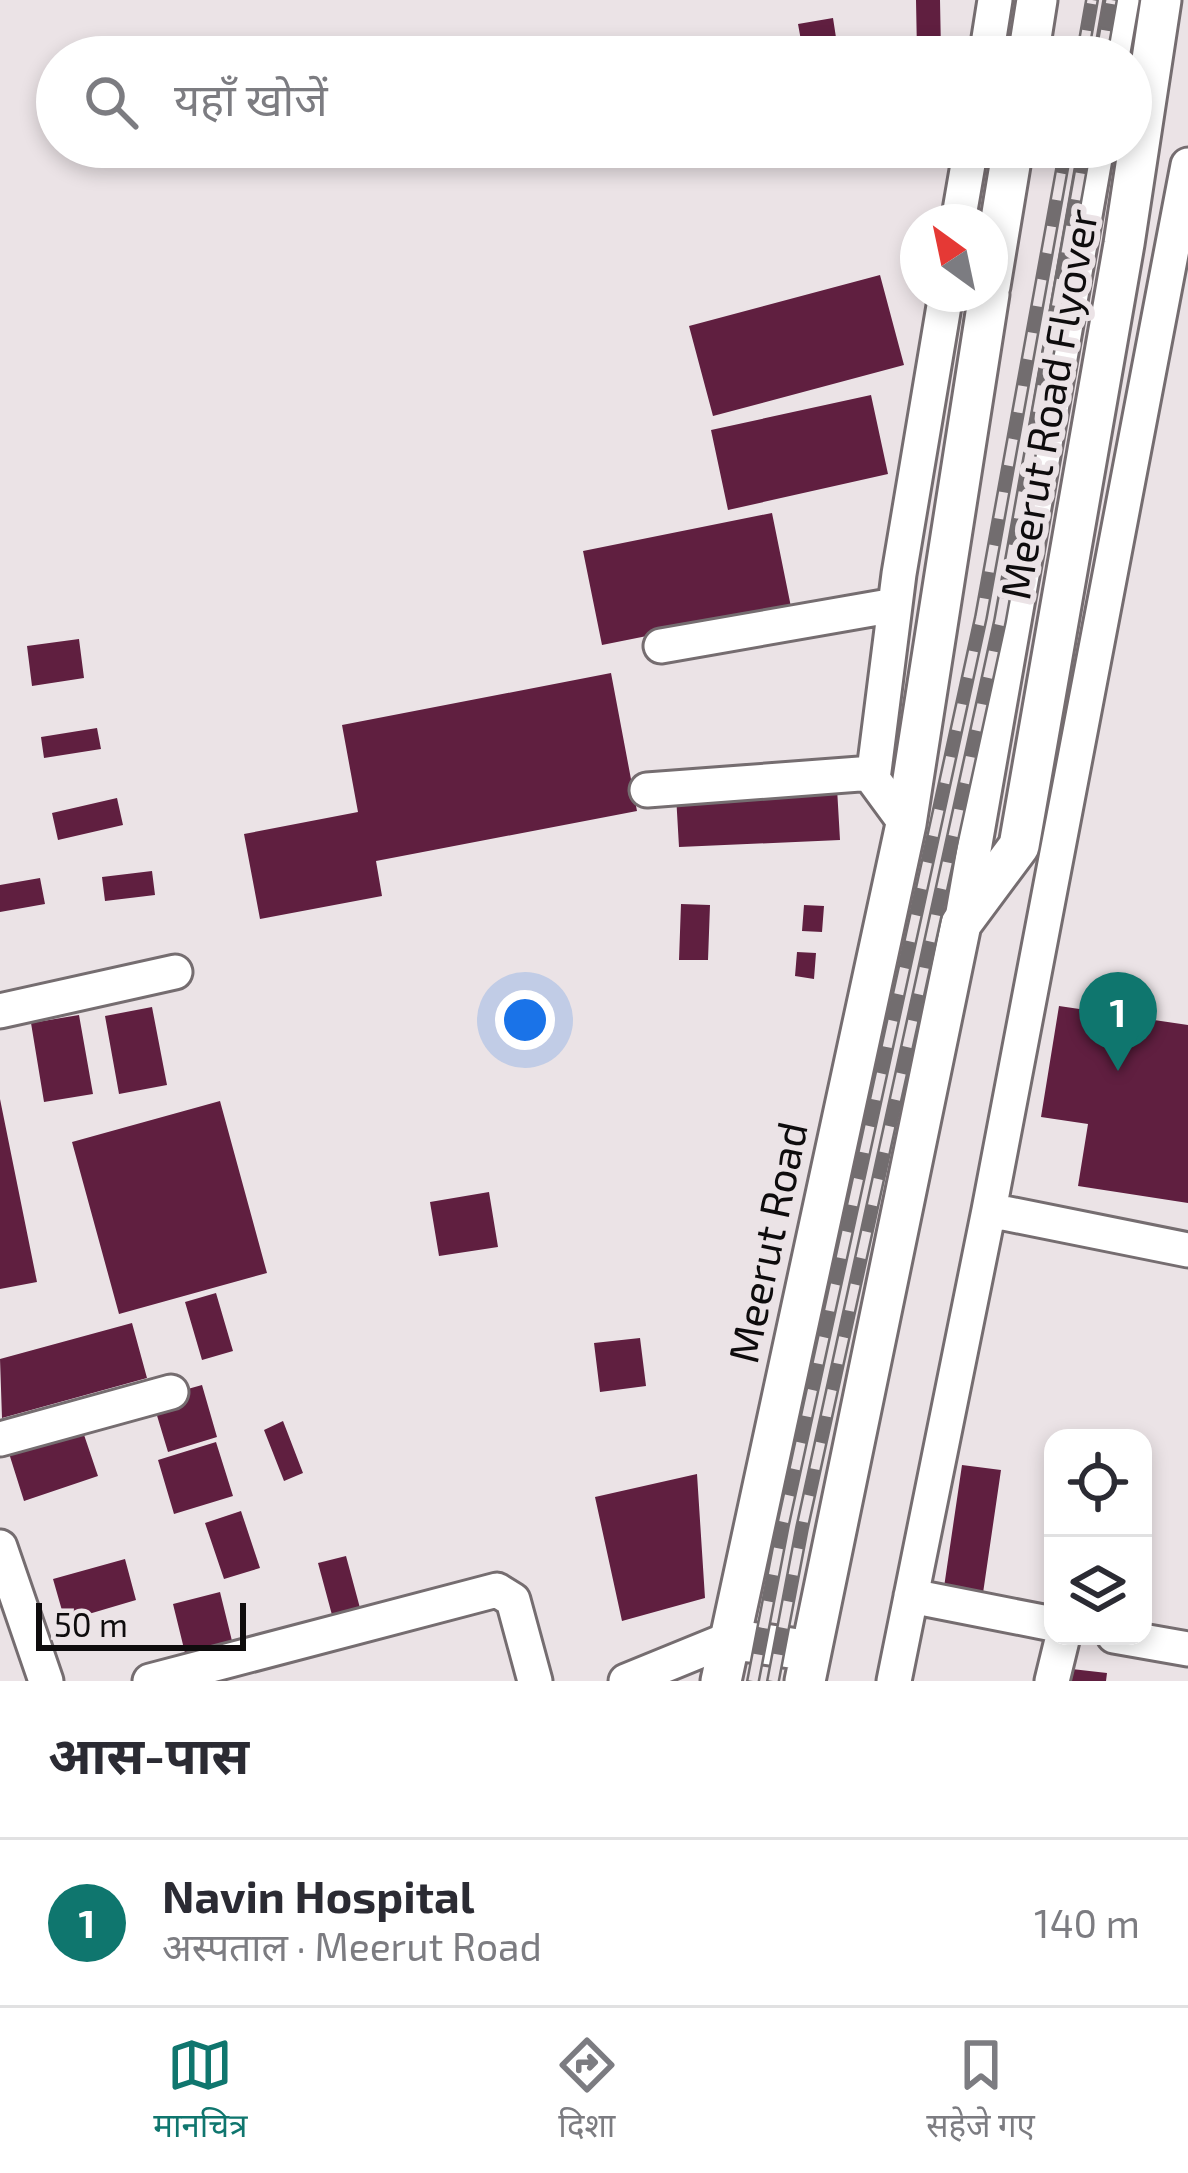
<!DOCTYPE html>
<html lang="hi">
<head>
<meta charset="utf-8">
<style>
	body { margin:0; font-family:"Exo 2","Noto Sans Devanagari",sans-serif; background:#f7f7f7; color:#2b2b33 }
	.controls { position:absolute; right:36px; bottom:36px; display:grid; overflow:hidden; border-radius:24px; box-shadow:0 6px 18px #0003 }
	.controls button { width:108px; height:108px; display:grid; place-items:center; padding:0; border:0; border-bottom:3px solid #e1e1e2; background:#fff; color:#2b2b33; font:60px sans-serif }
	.compass { position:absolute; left:900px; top:204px; width:108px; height:108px; border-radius:50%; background:#fff; box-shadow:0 6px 18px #0003; rotate:327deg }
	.scale { position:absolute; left:36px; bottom:30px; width:210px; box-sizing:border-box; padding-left:12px; border:6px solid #0e0c0d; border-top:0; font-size:33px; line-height:42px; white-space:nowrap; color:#0e0c0d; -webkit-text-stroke:9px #ebe3e6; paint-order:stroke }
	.you { position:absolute; left:525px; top:1020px; width:42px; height:42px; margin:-30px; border:9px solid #fff; border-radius:50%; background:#1a73e8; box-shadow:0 0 0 18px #1a73e833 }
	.badge { display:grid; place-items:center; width:78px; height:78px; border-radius:50%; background:#0f766e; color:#fff; font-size:39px; font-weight:700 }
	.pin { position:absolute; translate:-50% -99px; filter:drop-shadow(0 3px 6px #0008) }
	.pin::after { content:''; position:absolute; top:63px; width:42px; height:36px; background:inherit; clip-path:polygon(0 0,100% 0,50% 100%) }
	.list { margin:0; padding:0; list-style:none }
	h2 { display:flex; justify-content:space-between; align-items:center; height:156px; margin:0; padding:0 48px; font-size:51px }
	h2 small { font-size:39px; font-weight:400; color:#7c7c81 }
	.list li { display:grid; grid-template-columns:78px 1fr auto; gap:36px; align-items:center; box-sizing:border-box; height:168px; padding:0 48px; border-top:3px solid #e1e1e2 }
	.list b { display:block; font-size:45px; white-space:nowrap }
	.list p { margin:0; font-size:39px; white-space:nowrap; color:#7c7c81 }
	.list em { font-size:39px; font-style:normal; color:#7c7c81 }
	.icon { flex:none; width:66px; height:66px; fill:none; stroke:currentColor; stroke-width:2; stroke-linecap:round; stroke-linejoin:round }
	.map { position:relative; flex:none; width:1188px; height:1681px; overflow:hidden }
	.search { position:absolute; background:#fff; box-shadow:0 6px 18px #0003; left:36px; right:36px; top:36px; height:132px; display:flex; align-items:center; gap:30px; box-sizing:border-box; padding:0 42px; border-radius:66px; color:#7c7c81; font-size:45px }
	.sheet { height:324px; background:#fff }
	nav { display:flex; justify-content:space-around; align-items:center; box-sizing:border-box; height:168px; border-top:3px solid #e1e1e2; background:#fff; font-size:33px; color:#7c7c81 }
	nav a { display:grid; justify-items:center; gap:6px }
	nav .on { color:#0f766e }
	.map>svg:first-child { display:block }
	.building { fill:#601f40 }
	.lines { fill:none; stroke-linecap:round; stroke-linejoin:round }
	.minor-casing { stroke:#756d70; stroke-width:39 }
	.major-casing { stroke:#756d70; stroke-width:45 }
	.minor { stroke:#fff; stroke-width:33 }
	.major { stroke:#fff; stroke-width:39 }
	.rail-casing { stroke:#726d6f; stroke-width:14 }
	.rail { stroke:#ebe3e6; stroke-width:9; stroke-dasharray:27; stroke-linecap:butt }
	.labels { text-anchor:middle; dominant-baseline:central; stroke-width:12; stroke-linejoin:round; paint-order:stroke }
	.street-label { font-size:42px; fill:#0e0c0d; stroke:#ebe3e6 }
</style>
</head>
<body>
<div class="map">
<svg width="1188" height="1681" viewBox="0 0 1188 1681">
	<rect width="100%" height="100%" fill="#ebe3e6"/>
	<!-- building -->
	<path class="building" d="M916 0H940L941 52H917Z
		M833 18 839 57H804L798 24Z
		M880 275 904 365 713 416 689 326Z
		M871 395 888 474 728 510 711 430Z
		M772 513 791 607 602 645 583 551Z
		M79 639 84 678 32 686 27 646Z
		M611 673 637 811 376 861 382 896 260 919 244 834 358 812 342 725Z
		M97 728 101 749 44 758 41 737Z
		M837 788 840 840 679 847 676 795Z
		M117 798 123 825 58 840 52 813Z
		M152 871 155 895 105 901 102 877Z
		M40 878 45 904 0 912V885Z
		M681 904 710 905 708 960H679Z
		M804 905 824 906 822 932 802 931Z
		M797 952 816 953 814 979 795 976Z
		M1059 1006 1188 1025V1203L1078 1186 1088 1124 1041 1117Z
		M152 1007 167 1085 119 1094 105 1016Z
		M79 1015 93 1094 44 1102 31 1023Z
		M0 1099 37 1282 0 1289Z
		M220 1101 267 1273 119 1314 72 1142Z
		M489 1192 498 1247 439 1256 430 1202Z
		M216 1293 233 1351 202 1360 185 1302Z
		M132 1323 147 1378 2 1418 0 1359Z
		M640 1338 646 1386 600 1392 594 1343Z
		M202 1385 217 1437 168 1452 152 1399Z
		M283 1421 303 1473 284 1481 264 1430Z
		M80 1423 98 1476 24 1501 7 1447Z
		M216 1442 233 1496 174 1514 158 1460Z
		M962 1465 1001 1470 982 1600 943 1594Z
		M697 1474 705 1598 622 1621 595 1497Z
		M241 1511 260 1568 224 1579 205 1523Z
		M346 1556 360 1608 332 1615 318 1563Z
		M125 1559 136 1600 65 1621 53 1579Z
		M220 1592 233 1645 186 1657 173 1604Z
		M1063 1668 1107 1673 1106 1681H1061Z"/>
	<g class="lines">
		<!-- minor casing -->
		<g class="minor-casing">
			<path id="minor" d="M986 57 995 0
				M1112 57 1122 0
				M958 222 971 147
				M661 646 895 605
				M647 790 873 773
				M906 824 873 779 899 574 946 294
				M961 924 1097 147
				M0 1011 175 972
				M989 1210 1188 1250
				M0 1439 171 1392
				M0 1547 46 1681
				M911 1596 1053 1624
				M1114 1636 1188 1649
				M150 1681 497 1590 513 1600 535 1681
				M626 1681 729 1639
				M894 1681 989 1210 1188 165
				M1052 1681 1063 1636"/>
		</g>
		<!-- major casing -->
		<g class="major-casing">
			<path id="major" d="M1028 57 1037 0
				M990 286 1013 147
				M729 1639 811 1651
				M721 1681 906 824 989 294
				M805 1681 961 924 1019 846 1124 244 1161 0"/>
		</g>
		<!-- minor -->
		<use href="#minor" class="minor"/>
		<!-- major -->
		<use href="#major" class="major"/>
		<!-- rail casing -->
		<g class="rail-casing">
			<path id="rail" d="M1082 57 1092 0
				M1101 57 1111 0
				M753 1681 783 1525 981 617 1066 147
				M773 1681 802 1528 1000 621 1085 147"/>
		</g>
		<!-- rail -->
		<use href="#rail" class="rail"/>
	</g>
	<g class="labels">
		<!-- street labels -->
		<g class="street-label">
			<text transform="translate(1047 404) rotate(-80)">Meerut Road Flyover</text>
			<text transform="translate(766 1242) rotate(-78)">Meerut Road</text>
		</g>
	</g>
</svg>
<div class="controls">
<button><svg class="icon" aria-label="locate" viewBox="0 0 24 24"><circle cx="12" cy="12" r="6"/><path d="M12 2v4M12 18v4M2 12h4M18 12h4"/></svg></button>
<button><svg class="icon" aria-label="layers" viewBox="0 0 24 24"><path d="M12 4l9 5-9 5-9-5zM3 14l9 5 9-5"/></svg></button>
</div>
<svg class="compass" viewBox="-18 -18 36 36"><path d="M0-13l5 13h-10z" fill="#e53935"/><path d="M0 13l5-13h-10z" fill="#7c7c81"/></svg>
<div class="scale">50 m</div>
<div class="you"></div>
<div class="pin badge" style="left:1118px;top:1071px">1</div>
<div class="search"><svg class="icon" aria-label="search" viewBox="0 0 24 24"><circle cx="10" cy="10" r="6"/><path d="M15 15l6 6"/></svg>यहाँ खोजें</div>
</div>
<section class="sheet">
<h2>आस-पास<small></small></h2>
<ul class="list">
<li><span class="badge">1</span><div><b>Navin Hospital</b><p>अस्पताल · Meerut Road</p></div><em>140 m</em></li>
</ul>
</section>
<nav>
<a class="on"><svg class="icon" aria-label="map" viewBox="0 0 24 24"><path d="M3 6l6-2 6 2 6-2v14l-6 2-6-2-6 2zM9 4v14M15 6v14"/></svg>मानचित्र</a>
<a><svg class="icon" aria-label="directions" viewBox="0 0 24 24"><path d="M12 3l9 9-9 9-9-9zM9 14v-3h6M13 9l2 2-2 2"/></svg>दिशा</a>
<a><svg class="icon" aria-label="saved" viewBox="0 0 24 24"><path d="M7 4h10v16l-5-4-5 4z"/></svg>सहेजे गए</a>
</nav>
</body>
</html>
